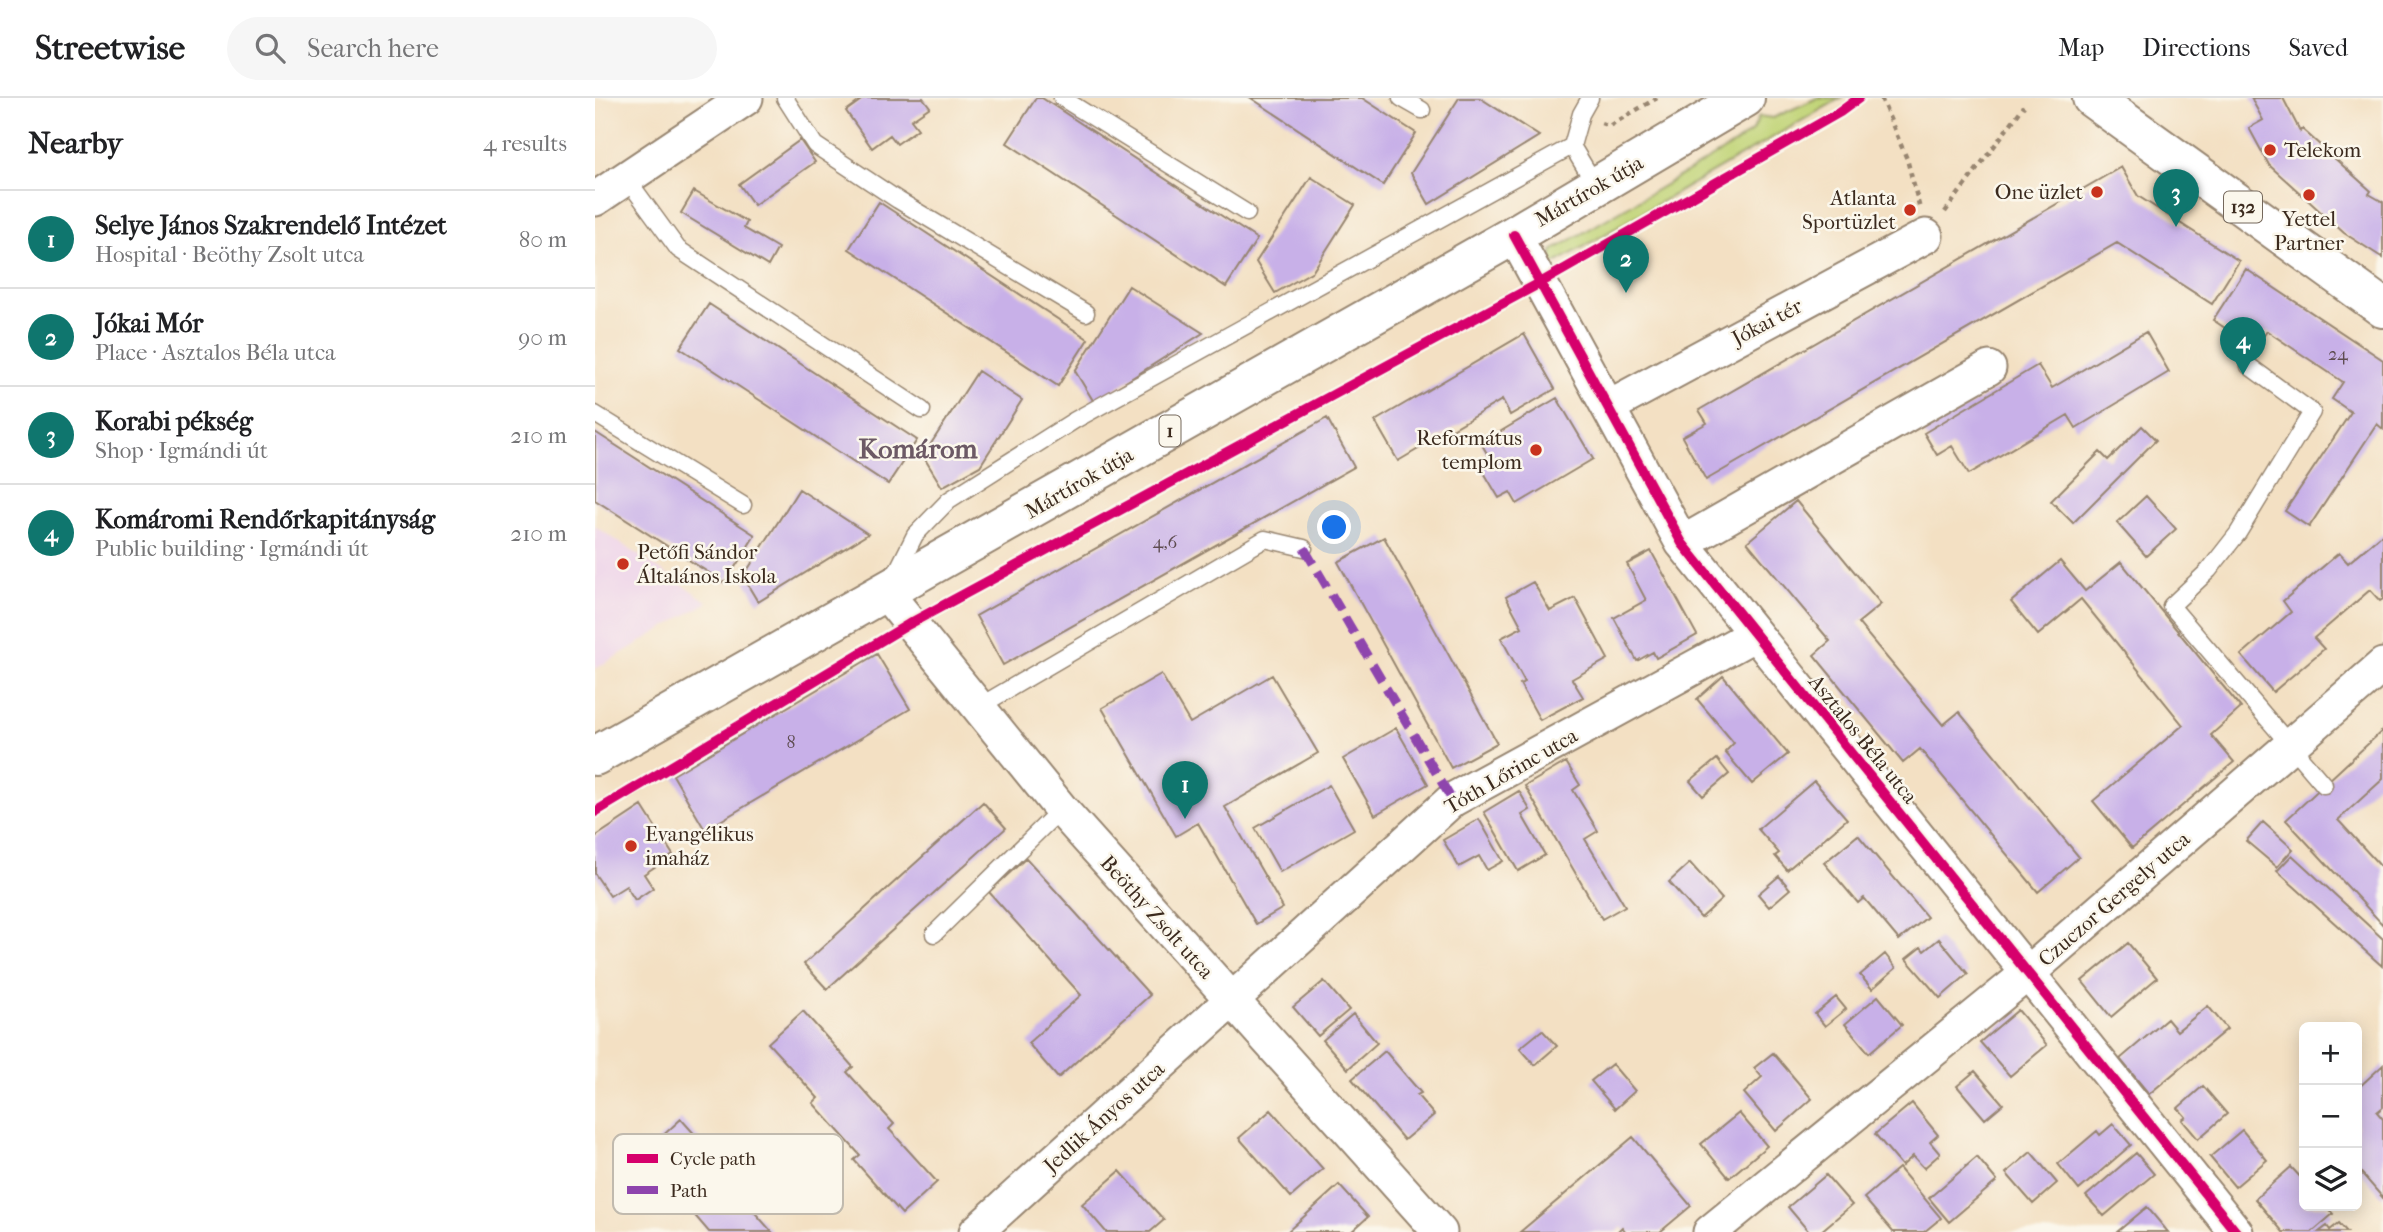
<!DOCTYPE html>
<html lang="en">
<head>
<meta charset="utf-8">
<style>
	body { margin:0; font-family:"IM FELL French Canon",serif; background:#f6f6f6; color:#202124 }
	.controls { position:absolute; right:21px; bottom:21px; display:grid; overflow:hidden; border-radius:10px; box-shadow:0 4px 18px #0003 }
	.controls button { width:63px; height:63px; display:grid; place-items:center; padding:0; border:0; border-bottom:2px solid #e0e0e0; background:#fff; color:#202124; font:35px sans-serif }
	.you { position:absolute; left:740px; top:430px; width:24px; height:24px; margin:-18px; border:5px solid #fff; border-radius:50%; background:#1a73e8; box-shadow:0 0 0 10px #1a73e833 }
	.badge { display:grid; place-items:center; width:46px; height:46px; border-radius:50%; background:#0f766e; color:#fff; font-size:23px; font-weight:700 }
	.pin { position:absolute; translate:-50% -58px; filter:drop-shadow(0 2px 4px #0008) }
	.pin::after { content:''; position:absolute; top:37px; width:24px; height:21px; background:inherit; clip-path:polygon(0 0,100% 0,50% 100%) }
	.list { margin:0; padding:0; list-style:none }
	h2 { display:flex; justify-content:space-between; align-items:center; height:91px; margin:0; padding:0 28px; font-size:30px }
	h2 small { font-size:23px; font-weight:400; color:#757577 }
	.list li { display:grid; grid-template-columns:46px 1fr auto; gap:21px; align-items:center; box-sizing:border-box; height:98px; padding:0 28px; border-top:2px solid #e0e0e0 }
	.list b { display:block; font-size:26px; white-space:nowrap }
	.list p { margin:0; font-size:23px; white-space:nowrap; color:#757577 }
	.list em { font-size:23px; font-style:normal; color:#757577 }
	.icon { flex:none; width:38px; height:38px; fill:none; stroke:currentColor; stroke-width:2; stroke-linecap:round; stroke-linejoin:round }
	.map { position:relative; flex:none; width:1788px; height:1134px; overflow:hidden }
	header { display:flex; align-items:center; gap:42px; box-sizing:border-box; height:98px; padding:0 35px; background:#fff; border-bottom:2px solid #e0e0e0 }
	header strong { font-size:33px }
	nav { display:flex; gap:38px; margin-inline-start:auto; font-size:24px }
	.search { width:490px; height:63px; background:#f6f6f6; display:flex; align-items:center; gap:18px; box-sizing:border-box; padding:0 24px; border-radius:38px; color:#757577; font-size:26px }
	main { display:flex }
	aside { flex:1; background:#fff }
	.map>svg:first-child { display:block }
	.built { fill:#edd1e9 }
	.green { fill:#c1d477; stroke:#7e7f4a; stroke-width:2 }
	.building { fill:#c8b0e8 }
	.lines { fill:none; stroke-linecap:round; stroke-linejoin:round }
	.lane-casing { stroke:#978570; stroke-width:19 }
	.street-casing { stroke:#978570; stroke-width:37 }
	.primary-casing { stroke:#978570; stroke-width:42 }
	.path { stroke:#978570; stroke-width:4.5; stroke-dasharray:5 5; stroke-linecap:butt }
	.lane { stroke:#fff; stroke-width:16 }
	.street { stroke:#fff; stroke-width:33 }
	.primary { stroke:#fff; stroke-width:38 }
	.quiet { stroke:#8e44ad; stroke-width:9; stroke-dasharray:18 9; stroke-linecap:butt }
	.cycleway-casing { stroke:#fbf7ec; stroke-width:15 }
	.cycleway { stroke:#d6006c; stroke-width:10 }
	.poi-dot { fill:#c8321e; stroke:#fbf7ec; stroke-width:2.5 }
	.labels { text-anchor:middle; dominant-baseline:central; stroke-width:5; stroke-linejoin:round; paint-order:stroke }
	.number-label { font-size:18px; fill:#5e4c50 }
	.shield { fill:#fbf7ec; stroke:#75685c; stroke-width:2 }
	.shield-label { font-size:19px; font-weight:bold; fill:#3b2a1e }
	.poi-label { font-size:21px; fill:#3b2a1e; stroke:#fbf7ec; text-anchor:start }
	.street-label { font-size:21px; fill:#3b2a1e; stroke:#fbf7ec }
	.district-label { font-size:28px; font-weight:bold; fill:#6c5965; stroke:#fbf7ec }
	.key { fill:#fbf7ec; stroke:#c1baae; stroke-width:2 }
	.key-label { font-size:19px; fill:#3b2a1e }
</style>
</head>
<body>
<header>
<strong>Streetwise</strong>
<div class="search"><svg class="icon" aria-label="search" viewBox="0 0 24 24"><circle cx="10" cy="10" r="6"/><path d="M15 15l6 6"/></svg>Search here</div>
<nav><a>Map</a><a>Directions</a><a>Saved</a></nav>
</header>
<main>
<aside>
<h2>Nearby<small>4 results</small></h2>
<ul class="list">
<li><span class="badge">1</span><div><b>Selye János Szakrendelő Intézet</b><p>Hospital · Beöthy Zsolt utca</p></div><em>80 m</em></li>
<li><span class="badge">2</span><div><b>Jókai Mór</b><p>Place · Asztalos Béla utca</p></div><em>90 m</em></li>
<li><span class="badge">3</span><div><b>Korabi pékség</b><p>Shop · Igmándi út</p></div><em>210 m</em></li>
<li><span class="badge">4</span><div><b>Komáromi Rendőrkapitányság</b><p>Public building · Igmándi út</p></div><em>210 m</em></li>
</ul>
</aside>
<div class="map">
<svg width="1788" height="1134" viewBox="0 0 1788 1134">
	<rect width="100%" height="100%" fill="#fbf7ec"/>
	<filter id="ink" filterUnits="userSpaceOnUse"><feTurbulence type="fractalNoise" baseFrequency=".0143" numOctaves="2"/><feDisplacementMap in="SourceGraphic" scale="14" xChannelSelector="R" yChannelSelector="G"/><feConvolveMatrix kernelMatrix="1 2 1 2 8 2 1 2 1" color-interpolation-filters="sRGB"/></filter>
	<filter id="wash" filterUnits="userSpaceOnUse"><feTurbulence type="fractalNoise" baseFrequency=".00686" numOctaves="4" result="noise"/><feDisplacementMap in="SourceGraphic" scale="28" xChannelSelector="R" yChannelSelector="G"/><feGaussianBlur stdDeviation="1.57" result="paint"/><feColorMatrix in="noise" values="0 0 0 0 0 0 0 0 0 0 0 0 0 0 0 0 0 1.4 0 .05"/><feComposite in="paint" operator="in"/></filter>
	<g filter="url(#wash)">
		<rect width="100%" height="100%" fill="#f3e0c3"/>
		<!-- built -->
		<path class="built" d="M0 428 113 504 0 571Z"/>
		<!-- green -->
		<path class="green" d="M1222 0H1246L957 167V153L1138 47 1158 32 1164 18 1178 20Z"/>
		<g id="blocks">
			<!-- building -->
			<path class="building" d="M269 0H328L335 9 316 22 323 31 302 46 295 37 277 50 251 13Z
				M441 0H447L662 141 631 189 412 45Z
				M656 0H767L821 35 788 87Z
				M864 0H885L944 38 834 106 816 75Z
				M1656 0H1688L1705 33 1707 31 1776 93 1774 96 1788 104V160L1749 135 1674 67 1654 30 1668 22Z
				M205 42 220 64 159 107 144 86Z
				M1526 69 1543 98 1644 163 1617 206 1522 145 1111 382 1087 339 1112 325 1104 312Z
				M716 79 760 107 718 173 680 195 661 164Z
				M99 93 152 124 149 130 183 150 173 168 86 115Z
				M284 104 493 241 463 288 254 151Z
				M1651 171 1788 262V331L1782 326 1714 429 1690 413 1756 314 1737 301 1748 284 1672 233 1660 250 1618 222Z
				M534 188 608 235 499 304 480 273Z
				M114 206 322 342 293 386 85 250Z
				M1551 234 1574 274 1481 330 1473 317 1374 376 1357 348 1342 357 1329 335 1443 267 1457 290Z
				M929 236 960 291 915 317 907 302 803 363 780 323Z
				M383 273 427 302 385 368 347 389 328 358Z
				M962 300 998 361 922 406 915 394 904 400 884 366 894 359 886 345Z
				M732 320 759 369 408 567 381 518Z
				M1547 328 1561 342 1478 425 1456 403 1505 354 1513 362Z
				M0 334 160 437 130 485 0 402Z
				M204 391 273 436 163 504 148 479Z
				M1551 398 1581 431 1551 458 1522 425Z
				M1201 403 1286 506 1263 525 1348 627 1364 614 1484 759 1443 794 1325 651 1308 665 1219 557 1235 543 1152 444Z
				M1788 436V501L1785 503 1775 492 1719 540 1729 551 1678 594 1646 557 1696 514 1688 503 1744 455 1753 465Z
				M789 439 902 645 856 670 743 464Z
				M1056 453 1102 537 1061 560 1058 554 1042 563 1019 520 1051 502 1032 466Z
				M1465 463 1490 493 1526 464 1646 610 1616 637 1639 664 1537 750 1498 703 1588 627 1486 501 1443 537 1416 504Z
				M938 484 955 513 980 500 1013 561 977 581 988 599 945 622 925 586 930 584 906 540 927 529 911 499Z
				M282 556 315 611 110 732 78 677Z
				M566 576 595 625 677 577 723 655 630 709 688 810 661 826 603 725 581 738 507 610Z
				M1128 578 1193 656 1157 686 1130 654 1139 645 1102 601Z
				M801 630 833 686 780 717 748 661Z
				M1788 632V681L1743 722 1788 771V827L1691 722Z
				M1122 661 1134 676 1108 698 1095 683Z
				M971 664 985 687 978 692 1003 733 990 741 1030 808 1007 821 930 688Z
				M1219 683 1252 721 1192 772 1180 758 1184 755 1163 731Z
				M734 687 759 731 685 774 660 730Z
				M924 693 935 712 927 717 950 757 923 773 889 714Z
				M388 704 411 730 232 891 209 866Z
				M47 708 78 757 49 776 58 790 40 802 31 788 15 798 0 776V739Z
				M884 721 908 763 892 772 884 758 864 769 848 742Z
				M1668 724 1698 751 1682 769 1651 743Z
				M1263 737 1332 819 1304 842 1269 800 1263 805 1229 765Z
				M1697 757 1788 841 1787 868 1682 773Z
				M431 760 555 897 463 980 433 945 486 897 394 794Z
				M1095 765 1127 801 1106 820 1074 784Z
				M1184 778 1195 791 1174 809 1163 796Z
				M1344 841 1373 876 1345 900 1311 861 1326 849 1329 853Z
				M1533 845 1562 880 1516 919 1487 883Z
				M1290 856 1301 870 1277 891 1265 877Z
				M729 883 754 912 723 938 698 909Z
				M1283 898 1307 927 1274 955 1250 926Z
				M1241 899 1251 911 1230 928 1220 916Z
				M1613 908 1632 931 1554 996 1525 961 1572 921 1582 933Z
				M1423 912 1452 947 1415 978 1385 944Z
				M208 913 258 969 252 974 299 1026 294 1031 342 1084 307 1116 259 1062 265 1057 218 1005 223 1000 173 945Z
				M758 916 782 945 753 971 728 942Z
				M947 932 962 948 940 967 925 950Z
				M790 953 826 995 822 997 839 1017 809 1042 757 981Z
				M1178 955 1217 1001 1181 1033 1149 995 1167 979 1159 970Z
				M1017 966 1040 993 1020 1011 996 983Z
				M1788 967V1009L1782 1014 1788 1021V1100L1762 1070V991Z
				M1380 973 1408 1006 1390 1021 1362 988Z
				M1608 988 1632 1016 1603 1041 1587 1022 1591 1019 1583 1010Z
				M1317 1005 1343 1037 1335 1044 1345 1056 1329 1070 1318 1058 1307 1068 1280 1036Z
				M676 1012 728 1071 696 1099 644 1040Z
				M1144 1015 1172 1048 1134 1080 1106 1046Z
				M86 1021 136 1077 131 1082 177 1134H114L96 1113 101 1108 51 1053Z
				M1518 1026 1536 1047 1484 1092 1463 1066 1502 1033 1505 1037Z
				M1647 1032 1672 1062 1640 1089 1615 1059Z
				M1038 1039 1096 1108 1065 1134H1031L1027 1129 1022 1134H925Z
				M1436 1054 1462 1085 1438 1106 1411 1075Z
				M1541 1055 1559 1076 1509 1118 1491 1098Z
				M1382 1059 1402 1083 1354 1124 1334 1100Z
				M1696 1069 1709 1083V1108H1731L1738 1116 1717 1134H1688L1660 1101Z
				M1304 1070 1346 1120 1329 1134H1298L1269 1100Z
				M525 1073 569 1122 555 1134H511L487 1106Z
				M1231 1077 1257 1107 1225 1134H1214L1193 1109Z
				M744 1087 773 1119 756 1134H692Z
				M1552 1109 1573 1134H1522Z
				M1744 1125 1752 1134H1724L1732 1128 1735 1132Z"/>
		</g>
	</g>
	<g filter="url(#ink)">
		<use href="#blocks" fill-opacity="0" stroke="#978570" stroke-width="2"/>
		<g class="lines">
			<!-- lane casing -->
			<g class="lane-casing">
				<path id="lane" d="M190 0 220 47 303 102 491 215
					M467 0 652 115
					M806 0 827 12
					M977 48 986 16 995 0
					M32 81 83 151 327 312
					M1654 268 1717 314 1643 435 1614 472 1576 508 1729 687
					M0 316 148 407
					M298 481 320 437 354 402 480 322 977 48 1001 88
					M385 608 670 441 709 450
					M339 836 466 711"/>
			</g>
			<!-- street casing -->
			<g class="street-casing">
				<path id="street" d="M0 101 151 0
					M919 137 1087 445 1641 1134
					M1013 309 1331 138
					M1087 445 1394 270
					M291 495 466 711 845 1134
					M381 1134 857 702 1160 536
					M1115 1134 1432 876 1788 567"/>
			</g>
			<!-- primary casing -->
			<g class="primary-casing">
				<path id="primary" d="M1497 0 1788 210
					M0 658 919 137 1150 0"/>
			</g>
			<!-- path -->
			<path class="path" d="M1286 0 1312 61 1325 111
				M1006 25 1014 28 1062 0
				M1350 114 1429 8"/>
			<!-- lane -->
			<use href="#lane" class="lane"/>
			<!-- street -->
			<use href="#street" class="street"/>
			<!-- primary -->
			<use href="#primary" class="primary"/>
			<!-- quiet -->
			<path class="quiet" d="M709 450 857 702"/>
			<!-- cycleway casing -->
			<g class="cycleway-casing">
				<path id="cycleway" d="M919 137 1087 445 1641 1134
					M0 714 314 526 945 185 1245 14 1264 0"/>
			</g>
			<!-- cycleway -->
			<use href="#cycleway" class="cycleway"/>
		</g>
	</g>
	<!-- markers -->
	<g class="poi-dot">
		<circle cx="1675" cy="52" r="7"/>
		<circle cx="1502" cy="94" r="7"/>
		<circle cx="1714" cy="97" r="7"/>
		<circle cx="1315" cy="112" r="7"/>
		<circle cx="941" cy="352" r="7"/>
		<circle cx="28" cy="466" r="7"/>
		<circle cx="36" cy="748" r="7"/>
	</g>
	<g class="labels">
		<!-- number labels -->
		<g class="number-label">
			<text x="1743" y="256">24</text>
			<text x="570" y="444">4,6</text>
			<text x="196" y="644">8</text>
		</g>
		<!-- shield labels -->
		<g class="shield">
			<rect x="1629" y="93.5" width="38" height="31" rx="5"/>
			<rect x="564.5" y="317.5" width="21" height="31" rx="5"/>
		</g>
		<g class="shield-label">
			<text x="1648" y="109">132</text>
			<text x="575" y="333">1</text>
		</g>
		<!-- poi labels -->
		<g class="poi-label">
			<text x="1689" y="52">Telekom</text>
			<text x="1488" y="94" text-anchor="end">One üzlet</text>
			<text x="1301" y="100" text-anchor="end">Atlanta<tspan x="1301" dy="24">Sportüzlet</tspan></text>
			<text x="1714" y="121" text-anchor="middle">Yettel<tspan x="1714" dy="24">Partner</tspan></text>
			<text x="927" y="340" text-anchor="end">Református<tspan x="927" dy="24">templom</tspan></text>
			<text x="42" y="454">Petőfi Sándor<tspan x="42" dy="24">Általános Iskola</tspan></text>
			<text x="50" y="736">Evangélikus<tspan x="50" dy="24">imaház</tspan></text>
		</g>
		<!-- street labels -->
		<g class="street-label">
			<text transform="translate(994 93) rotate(-30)">Mártírok útja</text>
			<text transform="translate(1172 224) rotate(-28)">Jókai tér</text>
			<text transform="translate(484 385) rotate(-30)">Mártírok útja</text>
			<text transform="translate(1268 641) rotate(51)">Asztalos Béla utca</text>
			<text transform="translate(916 673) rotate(-30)">Tóth Lőrinc utca</text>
			<text transform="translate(1519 801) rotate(-41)">Czuczor Gergely utca</text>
			<text transform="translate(562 819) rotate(48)">Beöthy Zsolt utca</text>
			<text transform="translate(509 1019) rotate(-42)">Jedlik Ányos utca</text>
		</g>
		<!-- district labels -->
		<g class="district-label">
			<text x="323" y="350">Komárom</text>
		</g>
	</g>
	<!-- legend -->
	<rect x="18" y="1036" width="230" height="80" rx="10" class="key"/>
	<rect x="32" y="1056" width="31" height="9" fill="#d6006c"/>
	<rect x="32" y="1088" width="31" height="8" fill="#8e44ad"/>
	<g class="key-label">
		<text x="75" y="1067">Cycle path</text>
		<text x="75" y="1099">Path</text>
	</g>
</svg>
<div class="controls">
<button>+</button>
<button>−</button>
<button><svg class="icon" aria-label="layers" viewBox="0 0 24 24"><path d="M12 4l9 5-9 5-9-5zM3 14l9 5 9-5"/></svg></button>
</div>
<div class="you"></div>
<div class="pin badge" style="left:590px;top:721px">1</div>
<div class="pin badge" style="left:1031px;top:195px">2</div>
<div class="pin badge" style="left:1581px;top:129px">3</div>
<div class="pin badge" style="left:1648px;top:277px">4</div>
</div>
</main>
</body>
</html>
